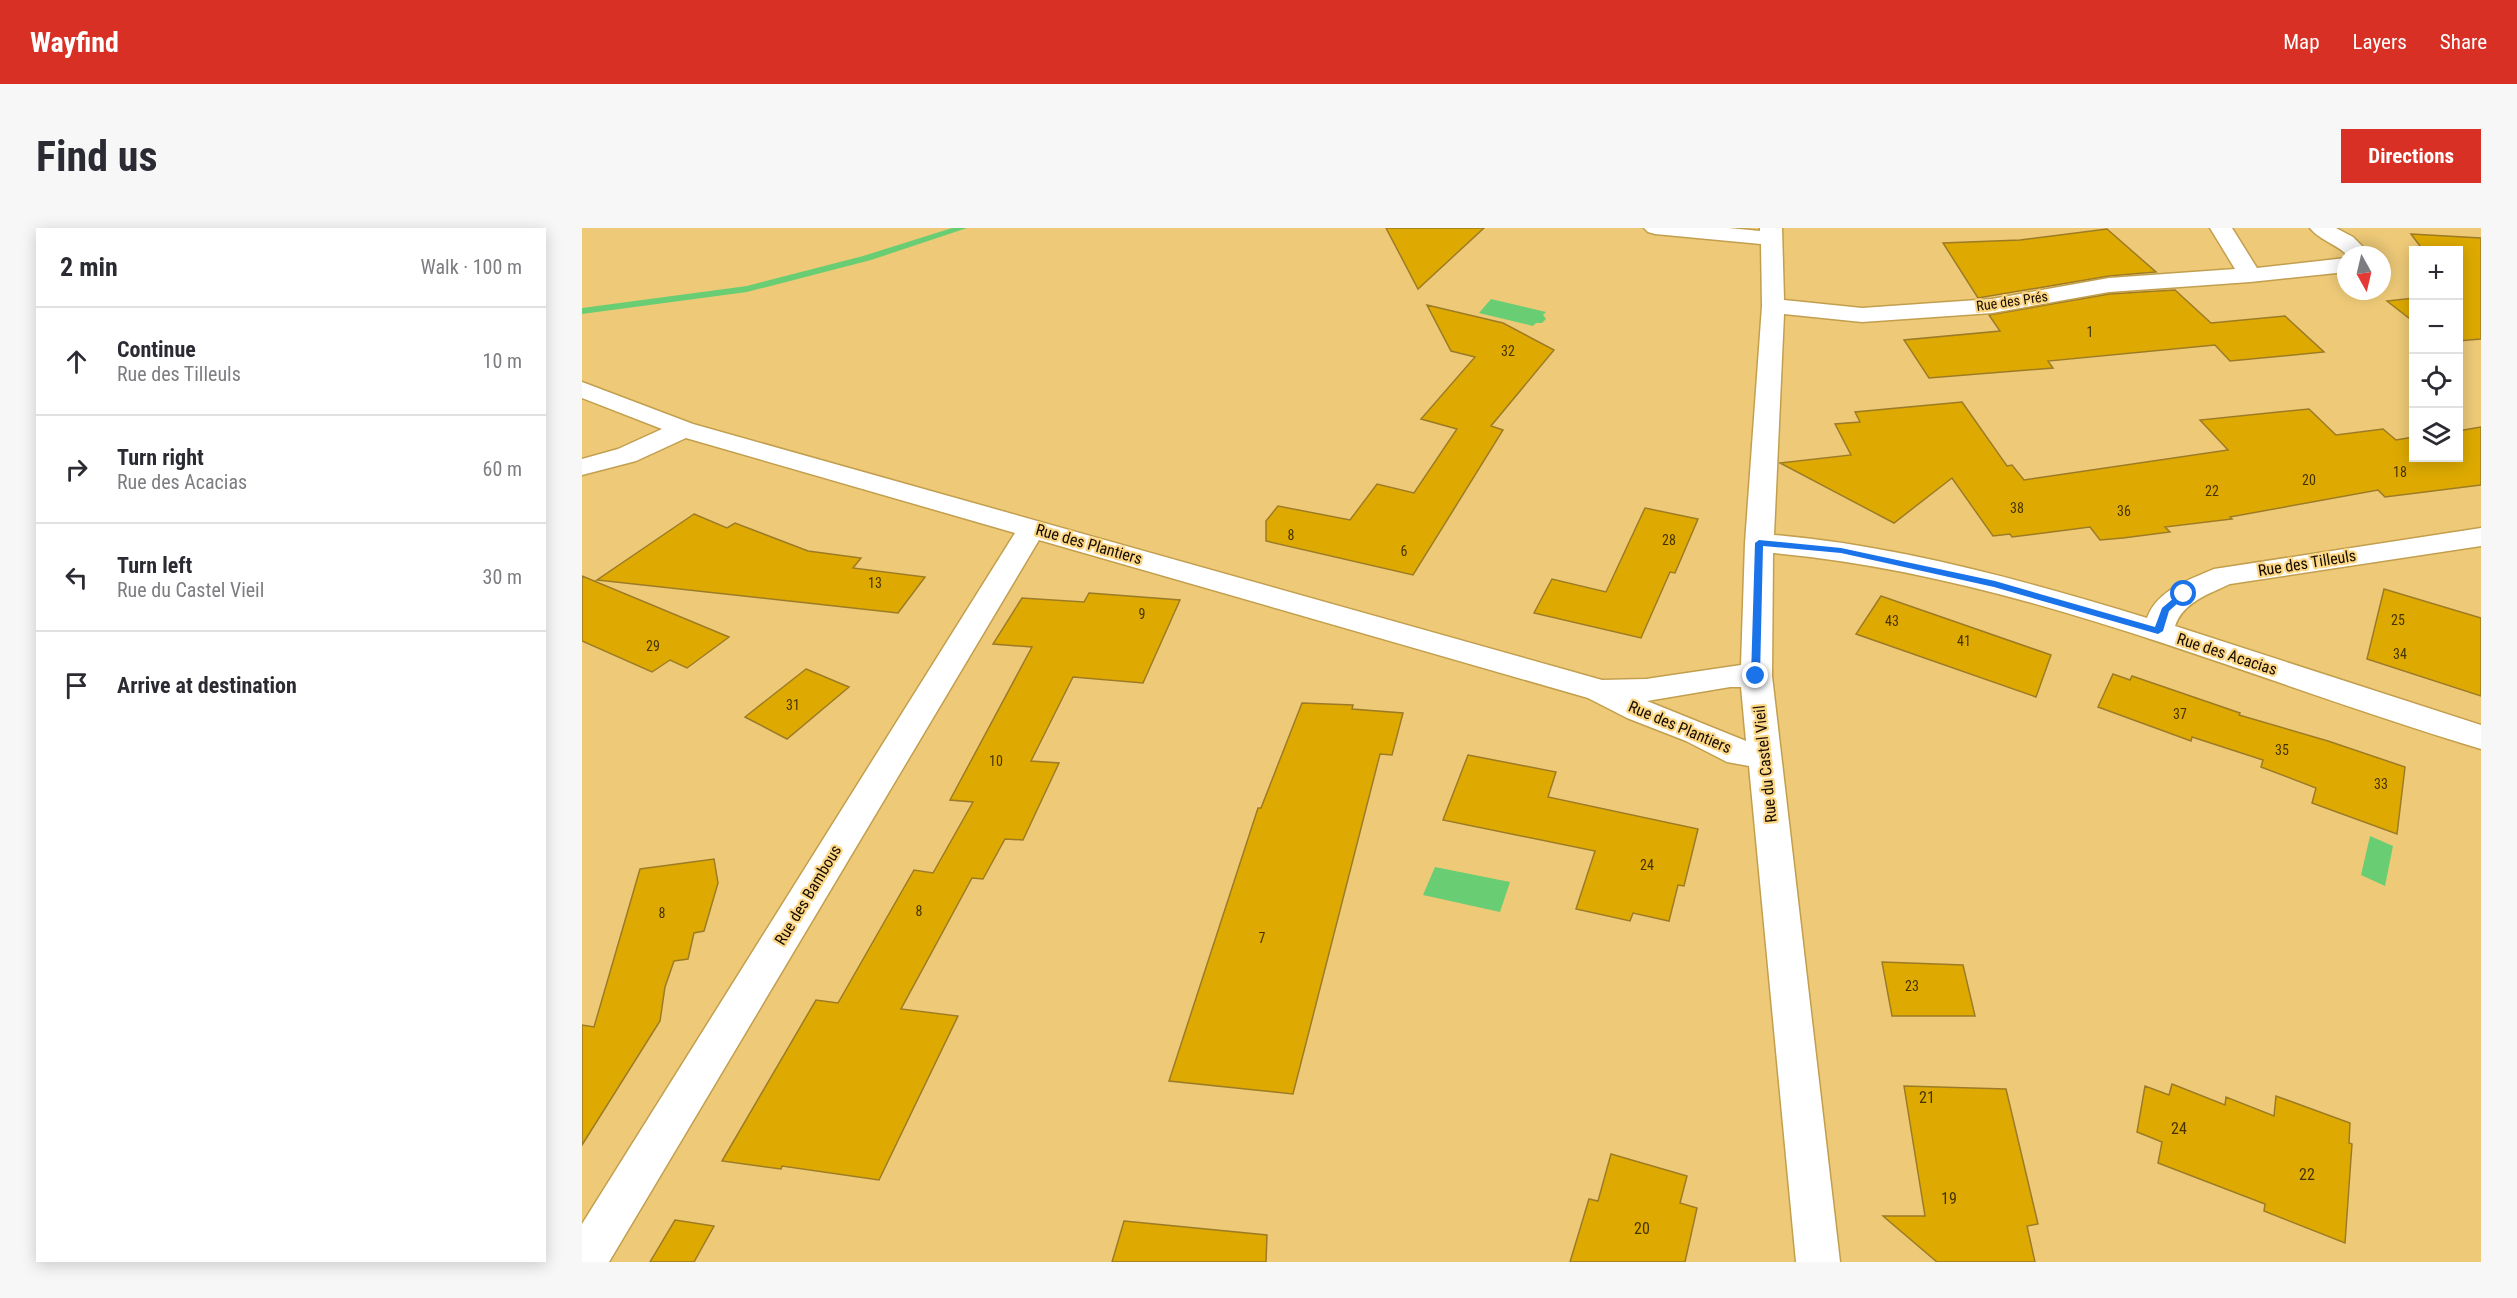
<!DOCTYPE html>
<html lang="en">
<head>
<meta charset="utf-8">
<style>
	body { margin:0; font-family:"Roboto Condensed",sans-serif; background:#f7f7f7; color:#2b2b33 }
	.controls { position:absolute; right:18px; top:18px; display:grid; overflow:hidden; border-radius:0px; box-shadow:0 3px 15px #0003 }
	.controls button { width:54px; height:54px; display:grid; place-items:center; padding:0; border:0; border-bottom:2px solid #e1e1e2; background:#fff; color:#2b2b33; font:30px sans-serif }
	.compass { position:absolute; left:1755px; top:18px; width:54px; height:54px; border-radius:50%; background:#fff; box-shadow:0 3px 15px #0003; rotate:172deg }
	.stop { position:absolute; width:18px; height:18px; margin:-14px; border:4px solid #1a73e8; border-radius:50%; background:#fff }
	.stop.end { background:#1a73e8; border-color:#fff; box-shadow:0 2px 6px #0008 }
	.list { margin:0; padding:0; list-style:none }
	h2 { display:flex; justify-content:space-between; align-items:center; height:78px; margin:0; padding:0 24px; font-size:26px }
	h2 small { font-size:20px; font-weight:400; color:#7c7c81 }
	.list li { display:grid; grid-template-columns:39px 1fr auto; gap:18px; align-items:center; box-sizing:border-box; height:108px; padding:0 24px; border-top:2px solid #e1e1e2 }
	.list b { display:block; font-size:22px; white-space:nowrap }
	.list p { margin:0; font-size:20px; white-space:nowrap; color:#7c7c81 }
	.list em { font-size:20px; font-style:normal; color:#7c7c81 }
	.icon { flex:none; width:33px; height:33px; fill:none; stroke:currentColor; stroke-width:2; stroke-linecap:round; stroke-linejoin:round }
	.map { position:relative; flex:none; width:1899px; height:1034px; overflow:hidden; border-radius:0px }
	header { display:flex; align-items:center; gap:36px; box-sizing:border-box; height:84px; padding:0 30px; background:#d93025; color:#fff }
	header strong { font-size:28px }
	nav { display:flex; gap:33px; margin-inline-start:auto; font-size:21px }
	.intro { display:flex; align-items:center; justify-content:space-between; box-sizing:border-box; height:144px; padding:0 36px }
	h1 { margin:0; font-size:42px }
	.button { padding:15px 27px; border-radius:0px; background:#d93025; color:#fff; font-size:21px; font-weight:700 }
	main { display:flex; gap:36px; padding:0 36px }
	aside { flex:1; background:#fff; border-radius:0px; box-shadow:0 3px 15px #0003 }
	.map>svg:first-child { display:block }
	.water { fill:#69cd74 }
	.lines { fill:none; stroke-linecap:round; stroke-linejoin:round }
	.stream { fill:#69cd74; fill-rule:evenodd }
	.building { fill:#deaa01; stroke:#9d7b25; stroke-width:1.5 }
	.street-casing { stroke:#c29f4e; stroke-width:3 }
	.street { fill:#fff; fill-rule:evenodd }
	.route { fill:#1a73e8 }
	.labels { text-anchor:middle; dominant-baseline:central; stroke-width:4.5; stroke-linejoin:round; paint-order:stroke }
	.far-street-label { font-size:14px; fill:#150b00; stroke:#fcd785 }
	.number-label { font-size:14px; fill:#473300 }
	.street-label { font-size:16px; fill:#150b00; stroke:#fcd785 }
	.near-number-label { font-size:16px; fill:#473300 }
</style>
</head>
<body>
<header>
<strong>Wayfind</strong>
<nav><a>Map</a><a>Layers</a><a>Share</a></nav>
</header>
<div class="intro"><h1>Find us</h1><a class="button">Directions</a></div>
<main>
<aside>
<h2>2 min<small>Walk · 100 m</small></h2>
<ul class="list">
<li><svg class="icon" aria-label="ahead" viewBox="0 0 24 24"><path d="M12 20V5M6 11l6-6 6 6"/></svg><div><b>Continue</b><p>Rue des Tilleuls</p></div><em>10 m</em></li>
<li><svg class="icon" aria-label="right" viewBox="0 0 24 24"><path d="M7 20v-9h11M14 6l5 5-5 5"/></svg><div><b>Turn right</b><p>Rue des Acacias</p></div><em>60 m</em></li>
<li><svg class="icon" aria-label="left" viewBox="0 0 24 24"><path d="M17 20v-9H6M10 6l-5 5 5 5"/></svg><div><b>Turn left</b><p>Rue du Castel Vieil</p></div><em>30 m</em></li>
<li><svg class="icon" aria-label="arrive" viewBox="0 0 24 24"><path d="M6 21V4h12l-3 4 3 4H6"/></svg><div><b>Arrive at destination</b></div></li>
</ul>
</aside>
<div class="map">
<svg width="1899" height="1034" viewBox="0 0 1899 1034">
	<rect width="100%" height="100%" fill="#eeca78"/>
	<!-- water -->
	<path class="water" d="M909 71 964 84 961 87 964 91 960 95H954L951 98 897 85Z
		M1788 608 1811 618 1803 658 1779 647Z
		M853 639 928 654 918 684 841 667Z"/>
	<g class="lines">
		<!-- stream -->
		<path class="stream" d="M370 0H385L289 32 165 64 0 86V80L165 58 281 28Z"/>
	</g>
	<!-- building -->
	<path class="building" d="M804 0H902L836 61Z
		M1525 1 1574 44 1527 48 1396 70 1361 15 1438 12Z
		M1829 6 1899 10V111L1876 113V22H1841Z
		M1593 62 1629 95 1703 88 1742 124 1648 133 1633 117 1466 133 1471 140 1347 150 1322 112 1418 103 1407 87 1527 66Z
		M1832 70V94L1805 73Z
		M845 77 921 95 972 122 909 198 921 202 831 347 684 313V293L696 278 768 292 795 256 832 265 875 201 839 191 893 129 869 123Z
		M1380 174 1425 238 1430 237 1442 252 1646 222 1618 192 1727 181 1754 207 1801 201 1814 212 1832 209V230H1876V203L1899 199V257L1803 269 1796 262 1648 289 1650 291 1583 299 1588 304 1541 310 1518 312 1508 299 1430 309 1428 306 1411 308 1370 250 1312 295 1198 235 1269 227 1253 196 1278 194 1273 184Z
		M1063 280 1116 291 1093 345 1088 344 1059 410 952 385 970 351 1024 364Z
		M112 286 145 300 153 295 226 323 279 330 271 340 343 349 316 385 15 352Z
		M0 348 147 409 105 440 88 432 70 444 0 413Z
		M1802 361 1899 390V468L1785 431Z
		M507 365 598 372 561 455 491 449 449 533 477 535 441 612 423 611 401 651 390 650 319 781 376 788 297 952 200 938 199 941 140 933 234 772 256 775 332 642 351 645 391 574 368 572 450 419 411 416 440 370 502 374Z
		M1299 368 1469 427 1454 469 1274 406Z
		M224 441 267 459 205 511 163 489Z
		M1531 446 1548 452 1550 448 1658 485 1657 487 1746 513 1823 539 1815 606 1730 575 1734 560 1679 539 1681 532 1610 509 1609 513 1516 479Z
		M720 475 771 477 770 481 821 485 810 527 798 526 711 866 587 853 676 580H679Z
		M886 527 974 544 966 569 1116 601 1102 658 1096 657 1087 693 1051 685 1048 693 994 681 1013 623 861 592Z
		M132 631 136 655 122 703 112 705 106 731 92 733 83 759 78 793 0 917V797L12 799 58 641Z
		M1300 734 1381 737 1393 788H1310Z
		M1590 856 1643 877 1644 869 1692 888 1694 868 1768 895 1767 915 1770 916 1763 1015 1682 983 1683 976 1576 935 1580 914 1555 904 1563 858 1587 867Z
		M1322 858 1424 861 1456 996 1445 998 1453 1034H1355L1301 988H1343Z
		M1029 926 1105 948 1098 975 1115 980 1103 1034H988L1007 971 1016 973Z
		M93 992 132 998 112 1034H68Z
		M542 993 685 1007 684 1034H530Z"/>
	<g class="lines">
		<!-- street casing -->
		<g class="street-casing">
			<path id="street" d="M1062 0H1147L1178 3V0H1200L1202 72 1280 80 1410 71 1527 50 1653 41 1628 0H1650L1675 40 1764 30V44L1668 54 1527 64 1410 85 1280 94 1202 86 1192 307C1319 318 1443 353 1565 390 1575 362 1607 352 1632 341L1899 300V318L1648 356C1627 366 1601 374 1593 398L1899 497V521C1666 451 1436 347 1191 325L1190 448 1258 1034H1214L1167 538 1145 534 1104 513 1045 490 1006 470 457 312 27 1034H0V996L433 305 104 210 54 233 0 247V231L36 221 80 201 0 170V154L111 196 1020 452 1064 451 1159 437 1163 315 1180 78 1179 16 1073 6 1066 4ZM1148 459H1159L1164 513 1065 473Z
				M1728 0H1754L1771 9 1786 24 1784 27H1764V30L1763 25C1753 16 1736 11 1728 0Z"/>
		</g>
		<!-- street -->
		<use href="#street" class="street"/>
	</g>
	<!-- route -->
	<path class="route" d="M1177 312 1259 320 1413 353 1573 399 1580 380 1599 364 1606 366 1587 383 1581 403 1576 406 1412 359 1259 325 1181 318 1178 448 1174 451 1169 448 1173 315Z"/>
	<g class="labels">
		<!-- far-street labels -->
		<g class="far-street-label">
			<text transform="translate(1430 73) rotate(-8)">Rue des Prés</text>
		</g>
		<!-- number labels -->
		<g class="number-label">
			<text x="1508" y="104">1</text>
			<text x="926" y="123">32</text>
			<text x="1818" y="244">18</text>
			<text x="1727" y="252">20</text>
			<text x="1630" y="263">22</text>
			<text x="1435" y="280">38</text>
			<text x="1542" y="283">36</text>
			<text x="709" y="307">8</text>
			<text x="1087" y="312">28</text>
			<text x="822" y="323">6</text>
			<text x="293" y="355">13</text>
			<text x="560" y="386">9</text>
			<text x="1816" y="392">25</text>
			<text x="1310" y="393">43</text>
			<text x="1382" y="413">41</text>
			<text x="71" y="418">29</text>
			<text x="1818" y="426">34</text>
			<text x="211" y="477">31</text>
			<text x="1598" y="486">37</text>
			<text x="1700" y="522">35</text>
			<text x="414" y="533">10</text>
			<text x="1799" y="556">33</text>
			<text x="1065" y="637">24</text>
			<text x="337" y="683">8</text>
			<text x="80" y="685">8</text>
			<text x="680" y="710">7</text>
			<text x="1330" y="758">23</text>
		</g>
		<!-- street labels -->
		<g class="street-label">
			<text transform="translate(507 316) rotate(16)">Rue des Plantiers</text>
			<text transform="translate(1725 335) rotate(-9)">Rue des Tilleuls</text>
			<text transform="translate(1645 426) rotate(18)">Rue des Acacias</text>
			<text transform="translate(1098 499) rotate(23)">Rue des Plantiers</text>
			<text transform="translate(1183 536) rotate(-96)">Rue du Castel Vieil</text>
			<text transform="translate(226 667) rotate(-59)">Rue des Bambous</text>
		</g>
		<!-- near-number labels -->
		<g class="near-number-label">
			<text x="1345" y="869">21</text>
			<text x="1597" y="900">24</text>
			<text x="1725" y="946">22</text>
			<text x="1367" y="970">19</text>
			<text x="1060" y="1000">20</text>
		</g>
	</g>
</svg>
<div class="controls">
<button>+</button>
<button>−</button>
<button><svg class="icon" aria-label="locate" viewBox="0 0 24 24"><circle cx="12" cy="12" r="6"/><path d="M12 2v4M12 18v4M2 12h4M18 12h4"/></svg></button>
<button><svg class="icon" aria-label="layers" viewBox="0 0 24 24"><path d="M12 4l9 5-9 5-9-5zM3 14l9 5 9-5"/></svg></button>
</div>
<svg class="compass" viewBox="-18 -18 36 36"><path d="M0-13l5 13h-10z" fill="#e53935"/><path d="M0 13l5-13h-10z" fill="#7c7c81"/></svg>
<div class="stop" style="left:1602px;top:366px"></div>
<div class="stop end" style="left:1174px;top:448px"></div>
</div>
</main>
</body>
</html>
